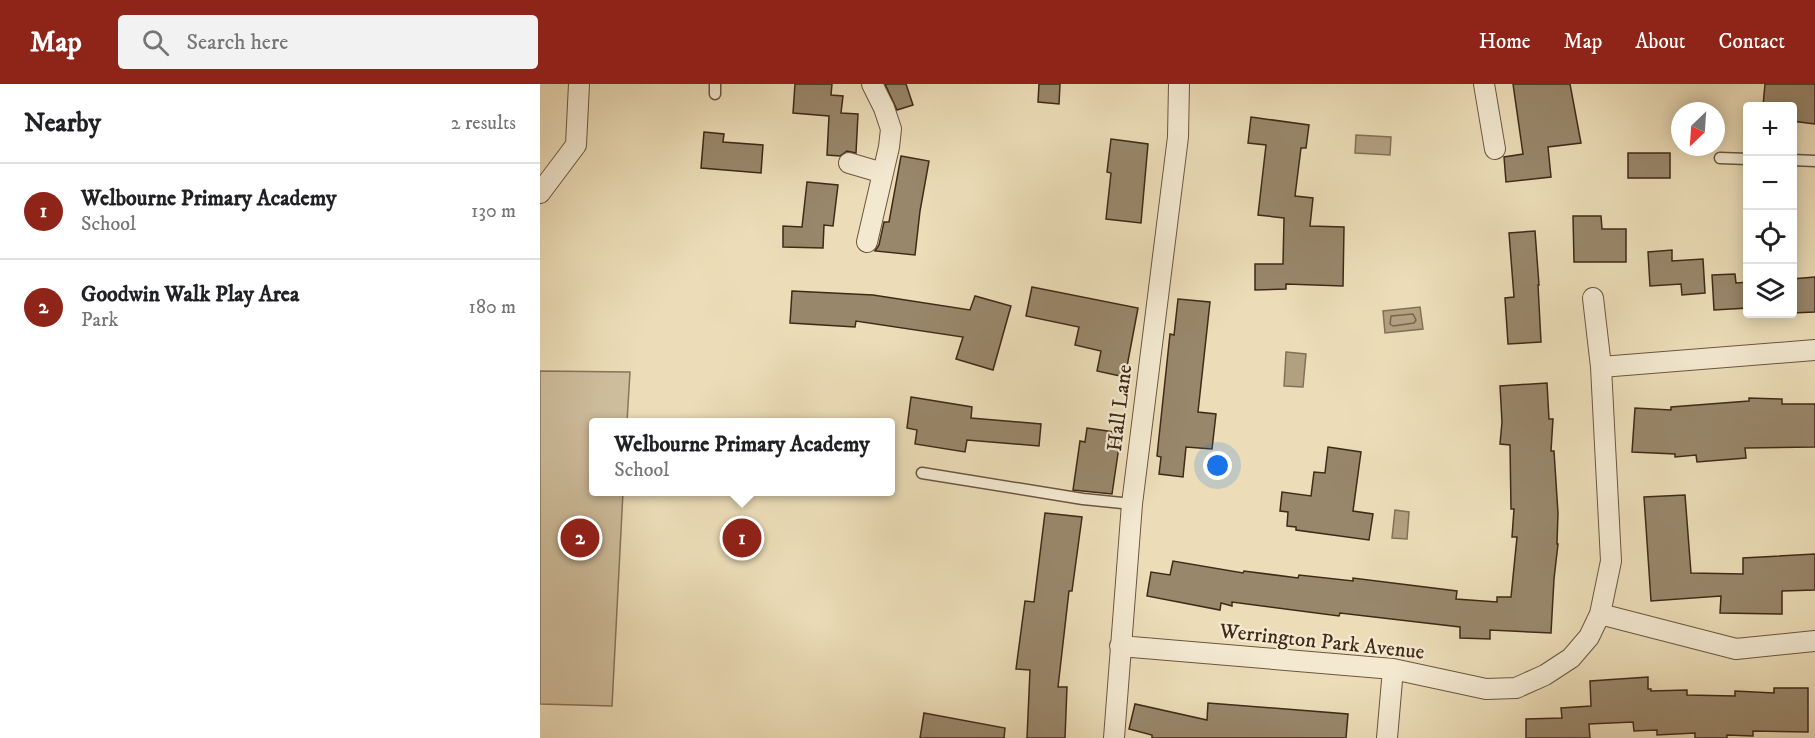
<!DOCTYPE html>
<html lang="en">
<head>
<meta charset="utf-8">
<style>
	body { margin:0; font-family:"IM FELL DW Pica",serif; background:#f2f2f2; color:#202124 }
	.controls { position:absolute; right:18px; top:18px; display:grid; overflow:hidden; border-radius:6px; box-shadow:0 3px 15px #0003 }
	.controls button { width:54px; height:54px; display:grid; place-items:center; padding:0; border:0; border-bottom:2px solid #e0e0e0; background:#fff; color:#202124; font:30px sans-serif }
	.compass { position:absolute; left:1131px; top:18px; width:54px; height:54px; border-radius:50%; background:#fff; box-shadow:0 3px 15px #0003; rotate:205deg }
	.you { position:absolute; left:678px; top:382px; width:21px; height:21px; margin:-15px; border:4px solid #fff; border-radius:50%; background:#1a73e8; box-shadow:0 0 0 9px #1a73e833 }
	.badge { display:grid; place-items:center; width:39px; height:39px; border-radius:50%; background:#8f2418; color:#fff; font-size:20px; font-weight:700 }
	.pin { position:absolute; translate:-50% -50%; border:3px solid #fff; box-shadow:0 2px 6px #0006 }
	.popup { position:absolute; left:49px; top:334px; width:306px; height:78px; box-sizing:border-box; display:grid; place-content:center; border-radius:6px; background:#fff; filter:drop-shadow(0 2px 4px #0005); font-size:20px; white-space:nowrap; color:#757577 }
	.popup b { font-size:22px; color:#202124 }
	.popup::after { content:''; position:absolute; left:50%; top:100%; margin-left:-12px; border:12px solid transparent; border-top-color:#fff }
	.list { margin:0; padding:0; list-style:none }
	h2 { display:flex; justify-content:space-between; align-items:center; height:78px; margin:0; padding:0 24px; font-size:26px }
	h2 small { font-size:20px; font-weight:400; color:#757577 }
	.list li { display:grid; grid-template-columns:39px 1fr auto; gap:18px; align-items:center; box-sizing:border-box; height:96px; padding:0 24px; border-top:2px solid #e0e0e0 }
	.list b { display:block; font-size:22px; white-space:nowrap }
	.list p { margin:0; font-size:20px; white-space:nowrap; color:#757577 }
	.list em { font-size:20px; font-style:normal; color:#757577 }
	.icon { flex:none; width:33px; height:33px; fill:none; stroke:currentColor; stroke-width:2; stroke-linecap:round; stroke-linejoin:round }
	.map { position:relative; flex:none; width:1275px; height:654px; overflow:hidden }
	header { display:flex; align-items:center; gap:36px; box-sizing:border-box; height:84px; padding:0 30px; background:#8f2418; color:#fff }
	header strong { font-size:28px }
	nav { display:flex; gap:33px; margin-inline-start:auto; font-size:21px }
	.search { width:420px; height:54px; background:#f2f2f2; display:flex; align-items:center; gap:15px; box-sizing:border-box; padding:0 21px; border-radius:6px; color:#757577; font-size:22px }
	main { display:flex }
	aside { flex:1; background:#fff }
	.map>svg:first-child { display:block }
	.green { fill:#cfbe9d; stroke:#88745a; stroke-width:1.5 }
	.water { fill:#b2a081; stroke:#847057; stroke-width:1.5 }
	.lines { fill:none; stroke-linecap:round; stroke-linejoin:round }
	.shore { stroke:#79644c; stroke-width:1.5 }
	.building { fill:#99876b; stroke:#402917; stroke-width:1.5 }
	.lane-casing { stroke:#6b563f; stroke-width:13 }
	.street-casing { stroke:#6b563f; stroke-width:22 }
	.lane { stroke:#f3e9d1; stroke-width:10 }
	.street { stroke:#f3e9d1; stroke-width:20 }
	.labels { text-anchor:middle; dominant-baseline:central; stroke-width:4.5; stroke-linejoin:round; paint-order:stroke }
	.street-label { font-size:21px; fill:#402917; stroke:#f3e9d1 }
</style>
</head>
<body>
<header>
<strong>Map</strong>
<div class="search"><svg class="icon" aria-label="search" viewBox="0 0 24 24"><circle cx="10" cy="10" r="6"/><path d="M15 15l6 6"/></svg>Search here</div>
<nav><a>Home</a><a>Map</a><a>About</a><a>Contact</a></nav>
</header>
<main>
<aside>
<h2>Nearby<small>2 results</small></h2>
<ul class="list">
<li><span class="badge">1</span><div><b>Welbourne Primary Academy</b><p>School</p></div><em>130 m</em></li>
<li><span class="badge">2</span><div><b>Goodwin Walk Play Area</b><p>Park</p></div><em>180 m</em></li>
</ul>
</aside>
<div class="map">
<svg width="1275" height="654" viewBox="0 0 1275 654">
	<rect width="100%" height="100%" fill="#ecddb8"/>
	<filter id="stains"><feTurbulence type="fractalNoise" baseFrequency=".00333" numOctaves="4"/><feColorMatrix values="0 0 0 0 .2 0 0 0 0 .09 0 0 0 0 .02 0 0 0 .5 -.17"/></filter>
	<radialGradient id="worn" r=".72"><stop offset=".6" stop-color="#630" stop-opacity="0"/><stop offset="1" stop-color="#630" stop-opacity=".3"/></radialGradient>
	<!-- green -->
	<path class="green" d="M0 287 90 288 87 338H53V408H83L72 622 0 620Z"/>
	<!-- water -->
	<path class="water" d="M816 51 851 53 850 71 815 69Z
		M880 223 883 245 845 249 843 227Z
		M746 268 766 270 763 303 744 302Z
		M855 426 869 428 867 455 852 454Z"/>
	<g class="lines">
		<!-- shore -->
		<path class="shore" d="M873 230 876 236 874 239 853 242 850 240 851 232Z"/>
	</g>
	<!-- building -->
	<path class="building" d="M255 0H292L291 11 303 12 301 29 318 30 316 69 307 67 300 72 287 71 289 32 253 29Z
		M345 0H366L373 21 357 26Z
		M499 0H520L519 20 498 18Z
		M973 0H1030L1041 59 1008 63 1011 93 966 98 964 73 983 70Z
		M1225 0H1275V40L1252 37V22H1223Z
		M711 33 769 41 766 64H761L755 112 773 114 770 142 804 143 803 202 746 200V205L715 206V180H743L744 134 718 131 726 61 708 59Z
		M164 48 184 50 183 58 223 61 221 89 161 84Z
		M571 55 608 60 601 139 566 135 571 89 567 88Z
		M1088 69H1130V94H1088Z
		M361 72 389 77 380 127 375 171 335 167 339 161 344 138H349Z
		M267 98 298 101 293 142 284 141 283 164 243 163V142L262 143Z
		M1033 132H1061L1062 145H1086V178H1034Z
		M995 147 999 201H998L1001 258 968 260 965 214 974 213 969 149Z
		M1132 166V177L1163 175 1165 209 1142 211 1141 200 1110 202 1108 168Z
		M1195 190 1196 199 1208 198V224L1174 226 1172 191Z
		M1275 193V228L1252 229V195Z
		M492 203 598 224 585 293 557 287 561 267 535 261 539 243 486 232Z
		M252 207 333 211 430 226 435 212 471 222 453 286 416 275 423 253 316 237 315 243 250 239Z
		M638 215 670 218 658 328 676 330 672 365 646 363 643 393 619 390 621 373 617 372 630 250 634 251Z
		M1007 299 1009 335H1013L1011 367H1014L1018 429 1017 460H1018L1014 495 1011 549 950 546V555L920 554V543L800 529 799 532 692 518V522L681 519 680 526 607 512 611 488 630 491 633 477 703 489 704 487 758 494 759 491 813 497V494L917 507 916 515 957 518V513H971L977 453H972L974 425H971L970 361 960 360 962 338 960 302Z
		M371 313 432 323 431 334 501 340 499 362 427 356 425 368 375 360 377 346 367 344Z
		M1209 314 1242 315V320H1275V363L1205 364 1206 374 1157 378 1156 371 1135 373V370L1092 368 1095 324 1131 326V323L1209 317Z
		M547 344 581 349 572 410 533 406 540 357 545 358Z
		M788 363 821 368 813 427 833 430 829 456 756 446V443L747 442 748 428 740 427 742 408 771 412 774 388 785 389Z
		M1145 411 1151 489 1203 490V474L1275 470V506L1242 507V530L1180 529 1181 512 1111 517 1104 413Z
		M505 429 542 433 532 507H529L518 603H527L525 654H487L490 586 476 585 485 517 494 518Z
		M1108 593V605H1111V607L1147 606V611L1195 612V607L1234 609V604H1268V648L1213 647V652L1187 651V654H1155V649L1117 651V646L1094 647 1093 638 1049 640 1050 654H986V635L1022 634 1021 624 1051 622 1050 597Z
		M668 619 808 630 806 654H612V651L589 645 595 620 667 636Z
		M384 629 465 644 464 654H380Z"/>
	<g class="lines">
		<!-- lane casing -->
		<g class="lane-casing">
			<path id="lane" d="M175 0V10
				M1180 74 1208 75
				M1252 76 1275 77
				M382 389 543 415 592 420"/>
		</g>
		<!-- street casing -->
		<g class="street-casing">
			<path id="street" d="M944 0 955 65
				M309 79 343 89
				M0 109 36 61 39 0
				M327 158 349 63 351 45 344 24 332 0
				M1061 283 1275 266
				M1060 530 1196 565 1275 557
				M580 562 853 585 946 605 976 604 1005 591 1031 574 1049 553 1060 530 1071 477 1061 283 1053 214
				M574 654 592 420 638 53 639 0
				M847 654 853 585"/>
		</g>
		<!-- lane -->
		<use href="#lane" class="lane"/>
		<!-- street -->
		<use href="#street" class="street"/>
	</g>
	<g class="labels">
		<!-- street labels -->
		<g class="street-label">
			<text transform="translate(580 324) rotate(-83)">Hall Lane</text>
			<text transform="translate(782 558) rotate(6)">Werrington Park Avenue</text>
		</g>
	</g>
	<rect width="100%" height="100%" filter="url(#stains)"/>
	<rect width="100%" height="100%" fill="url(#worn)"/>
</svg>
<div class="controls">
<button>+</button>
<button>−</button>
<button><svg class="icon" aria-label="locate" viewBox="0 0 24 24"><circle cx="12" cy="12" r="6"/><path d="M12 2v4M12 18v4M2 12h4M18 12h4"/></svg></button>
<button><svg class="icon" aria-label="layers" viewBox="0 0 24 24"><path d="M12 4l9 5-9 5-9-5zM3 14l9 5 9-5"/></svg></button>
</div>
<svg class="compass" viewBox="-18 -18 36 36"><path d="M0-13l5 13h-10z" fill="#e53935"/><path d="M0 13l5-13h-10z" fill="#757577"/></svg>
<div class="you"></div>
<div class="pin badge" style="left:202px;top:454px">1</div>
<div class="popup"><b>Welbourne Primary Academy</b>School</div>
<div class="pin badge" style="left:40px;top:454px">2</div>
</div>
</main>
</body>
</html>
